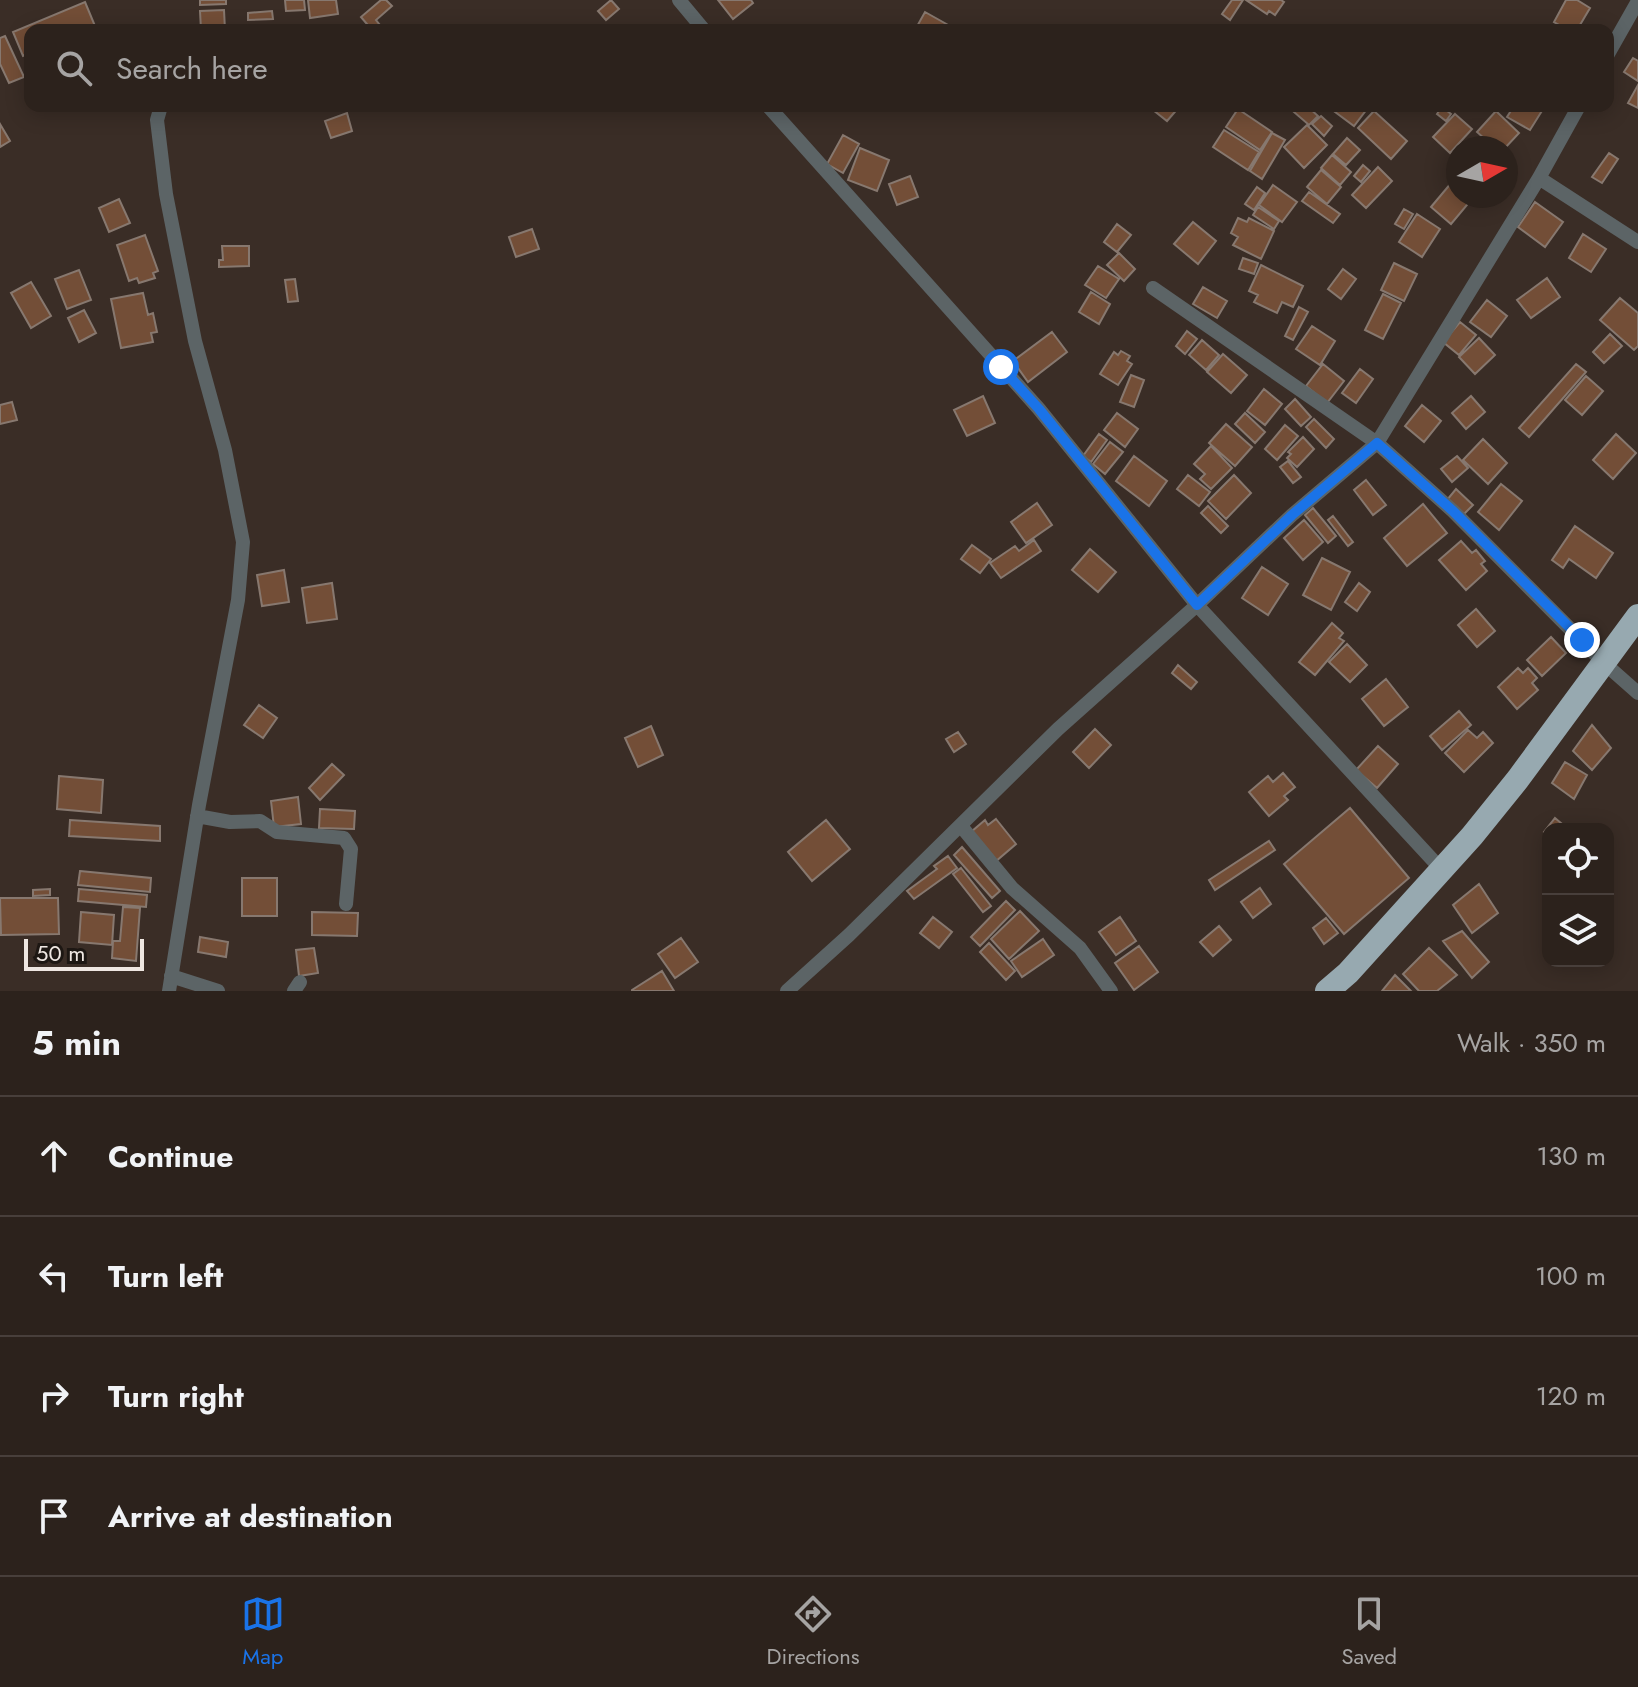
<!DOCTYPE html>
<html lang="en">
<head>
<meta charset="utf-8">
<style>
	body { margin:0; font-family:Jost,sans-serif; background:#342a25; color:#f1f3f6 }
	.controls { position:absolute; right:24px; bottom:24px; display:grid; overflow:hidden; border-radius:16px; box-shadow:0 4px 20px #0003 }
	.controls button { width:72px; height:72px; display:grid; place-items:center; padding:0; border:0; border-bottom:2px solid #483f3b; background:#2c221c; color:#f1f3f6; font:40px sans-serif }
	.compass { position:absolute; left:1446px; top:136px; width:72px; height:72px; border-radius:50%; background:#2c221c; box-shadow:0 4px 20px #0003; rotate:81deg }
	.scale { position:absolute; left:24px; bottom:20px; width:120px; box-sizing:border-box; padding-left:8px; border:4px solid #efe7e2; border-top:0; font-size:22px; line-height:28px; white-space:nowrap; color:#efe7e2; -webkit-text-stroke:6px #1d1713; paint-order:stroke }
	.stop { position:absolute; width:24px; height:24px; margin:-18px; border:6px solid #1a73e8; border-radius:50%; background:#fff }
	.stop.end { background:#1a73e8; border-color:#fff; box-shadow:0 2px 8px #0008 }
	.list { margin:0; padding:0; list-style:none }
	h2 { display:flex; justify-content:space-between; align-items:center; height:104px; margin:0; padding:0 32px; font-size:34px }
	h2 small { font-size:26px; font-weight:400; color:#a6a4a3 }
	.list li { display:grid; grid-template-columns:52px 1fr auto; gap:24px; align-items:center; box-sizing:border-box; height:120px; padding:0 32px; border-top:2px solid #483f3b }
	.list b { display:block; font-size:30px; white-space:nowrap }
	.list em { font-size:26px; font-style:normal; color:#a6a4a3 }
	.icon { flex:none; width:44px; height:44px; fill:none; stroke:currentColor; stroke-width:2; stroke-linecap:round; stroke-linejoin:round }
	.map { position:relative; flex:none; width:1638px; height:991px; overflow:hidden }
	.search { position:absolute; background:#2c221c; box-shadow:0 4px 20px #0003; left:24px; right:24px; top:24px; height:88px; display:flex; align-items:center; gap:20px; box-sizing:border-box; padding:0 28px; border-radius:16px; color:#a6a4a3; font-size:30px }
	.sheet { height:584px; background:#2c221c }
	nav { display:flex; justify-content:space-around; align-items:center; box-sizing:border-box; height:112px; border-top:2px solid #483f3b; background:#2c221c; font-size:22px; color:#a6a4a3 }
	nav a { display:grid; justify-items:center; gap:4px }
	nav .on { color:#1a73e8 }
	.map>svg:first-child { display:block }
	.building { fill:#734e37; stroke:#87786f; stroke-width:2 }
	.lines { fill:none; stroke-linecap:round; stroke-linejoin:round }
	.street { stroke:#5c6466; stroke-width:14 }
	.highway { stroke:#97a9b0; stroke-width:24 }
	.route { stroke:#1a73e8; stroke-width:10 }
</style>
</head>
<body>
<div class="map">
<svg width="1638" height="991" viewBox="0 0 1638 991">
	<rect width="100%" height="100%" fill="#3a2d26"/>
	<!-- building -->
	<path class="building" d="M200 0H226V4L200 5Z
		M285 0H304L305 10 286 11Z
		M308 0H336L338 14 310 18Z
		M381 0H386L392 6 376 20 384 30H372L361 17Z
		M611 0 619 9 606 20 598 11Z
		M718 0H751L753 3 733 19Z
		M1232 0H1243L1230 20 1222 14Z
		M1246 0H1281L1284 2 1275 15 1269 11 1267 14Z
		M1566 0H1577L1590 8 1577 30H1568L1554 22Z
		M85 2 95 26 86 30H30V53L23 56 13 32Z
		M224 10 225 30H201L200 11Z
		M272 11 273 19 248 20V13Z
		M925 12 957 30H915Z
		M5 36 24 77 9 83 0 64V38Z
		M1633 58 1638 61V81L1624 72Z
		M1638 85V108L1628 103Z
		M1148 106H1180L1167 121Z
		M1287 106H1307L1318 116 1309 125Z
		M1327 106H1362L1367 109 1354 126Z
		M1514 106H1545L1530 130 1507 117Z
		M1442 107 1451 114 1446 121 1437 114Z
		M1238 109 1272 132 1260 150 1226 127Z
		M1374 111 1407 141 1391 159 1358 128Z
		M1496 111 1519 133 1505 148H1495L1477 132Z
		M347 113 352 131 331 138 325 121Z
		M1455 114 1472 129 1450 153 1433 137Z
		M1321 116 1332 126 1324 136 1312 124Z
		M0 124 10 141 0 147Z
		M1307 125 1327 145 1304 168 1284 147Z
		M1224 130 1259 152 1248 170 1213 147Z
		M1272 133 1285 140 1262 179 1250 171Z
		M843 135 859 144 843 173 827 164Z
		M1347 138 1360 150 1346 165 1333 154Z
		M860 148 889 160 877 191 848 180Z
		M1609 153 1618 159 1602 183 1592 177Z
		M1332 155 1351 172 1340 185 1321 168Z
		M1363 165 1370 171 1361 182 1354 176Z
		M1378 167 1392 181 1366 208 1352 195Z
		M1321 170 1341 187 1327 204 1307 187Z
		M910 176 918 197 897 205 889 184Z
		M1452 182 1458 187V196H1468L1472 199 1451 224 1431 207Z
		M1273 185 1297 202 1282 222 1259 205Z
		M1257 187 1265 193 1254 210 1245 204Z
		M1309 192 1340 214 1333 223 1302 201Z
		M119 199 130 223 109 232 99 208Z
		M1535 202 1563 222 1545 247 1518 227Z
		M1258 207 1279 221 1274 229 1253 215Z
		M1404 209 1413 214 1404 229 1395 224Z
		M1417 214 1440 229 1422 257 1399 242Z
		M1238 218 1247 222 1249 218 1274 231 1261 259 1233 245 1238 237 1231 233Z
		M1193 222 1216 241 1198 264 1174 244Z
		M1117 224 1131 235 1117 252 1104 242Z
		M532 229 539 249 516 257 509 237Z
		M1583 234 1606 249 1591 272 1569 258Z
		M145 235 158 271 153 273 155 278 139 283 137 278 129 281 117 245Z
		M222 246H249V266L219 267V260H223Z
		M1119 253 1135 269 1124 281 1107 265Z
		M1243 258 1258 263 1254 274 1239 269Z
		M1394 263 1417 274 1404 301 1381 290Z
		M1261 265 1303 286 1293 307 1282 302 1277 313 1254 302 1258 295 1249 291Z
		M1098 266 1119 279 1106 298 1085 285Z
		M1343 269 1356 279 1341 299 1328 289Z
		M79 270 91 300 67 309 55 279Z
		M1547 278 1560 297 1531 318 1517 300Z
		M295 279 298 301 288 302 285 280Z
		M31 282 51 316 31 328 11 293Z
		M1203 287 1227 301 1217 318 1193 304Z
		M1091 292 1110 304 1099 324 1079 312Z
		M143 293 148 315 153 313 157 332 151 333 153 342 121 348 111 299Z
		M1383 294 1401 303 1383 339 1365 330Z
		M1620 298 1638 313V346L1634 350 1600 320Z
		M1487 300 1507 316 1491 337 1470 322Z
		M1299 307 1308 312 1293 340 1285 336Z
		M84 310 96 333 79 342 68 318Z
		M1460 322 1476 335 1459 355 1443 342Z
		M1312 326 1335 341 1320 365 1296 349Z
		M1187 331 1197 339 1185 354 1176 346Z
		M1052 332 1067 352 1028 382 1013 361Z
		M1610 334 1622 346 1604 363 1593 352Z
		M1479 338 1495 355 1475 374 1459 357Z
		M1202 340 1219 355 1206 370 1189 355Z
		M1121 351 1130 356 1127 361 1132 364 1118 385 1100 374 1114 352 1118 355Z
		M1223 354 1247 375 1231 393 1207 372Z
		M1323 364 1344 381 1327 403 1306 386Z
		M1576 364 1586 372 1529 437 1519 428Z
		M1360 369 1373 379 1356 403 1342 393Z
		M1131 375 1144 380 1134 407 1120 402Z
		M1586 376 1603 391 1582 415 1565 400Z
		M1264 389 1282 404 1265 425 1247 411Z
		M983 396 995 423 967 436 954 410Z
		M1471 396 1485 412 1466 429 1452 413Z
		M1295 399 1311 417 1301 426 1285 409Z
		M12 402 17 420 0 424V405Z
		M1422 405 1441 421 1424 442 1405 426Z
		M1117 413 1138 429 1125 447 1104 430Z
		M1245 413 1265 432 1255 443 1235 424Z
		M1314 419 1334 439 1326 448 1306 427Z
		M1226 424 1252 447 1235 466 1209 443Z
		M1285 425 1298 436 1277 460 1265 449Z
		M1099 434 1107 440 1091 462 1083 456Z
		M1616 434 1636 453 1613 479 1593 460Z
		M1303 437 1314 449 1297 467 1287 458 1291 454 1288 452Z
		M1483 439 1507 463 1488 484 1463 460Z
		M1110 442 1123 452 1105 474 1093 464Z
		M1211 446 1232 468 1211 489 1200 479 1205 474 1194 464Z
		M1134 456 1167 481 1149 506 1116 481Z
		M1457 456 1468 468 1452 482 1441 469Z
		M1288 461 1301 477 1293 483 1280 467Z
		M1188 475 1210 492 1199 506 1177 489Z
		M1234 475 1251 493 1226 519 1208 501Z
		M1366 480 1386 505 1373 515 1354 490Z
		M1501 484 1522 501 1499 530 1478 512Z
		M1456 489 1473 505 1463 515 1447 500Z
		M1037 503 1052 525 1026 543 1011 522Z
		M1423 504 1447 533 1407 566 1384 538Z
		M1208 506 1228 526 1221 533 1201 513Z
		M1313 508 1336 536 1328 543 1305 515Z
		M1333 516 1353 542 1348 546 1328 520Z
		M1304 520 1323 542 1303 560 1284 538Z
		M1575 526 1613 553 1596 578 1569 559 1563 568 1552 560Z
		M1034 540 1041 551 1001 578 990 563 1015 546 1019 551Z
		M1461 541 1472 553 1476 550 1485 561 1481 564 1487 571 1466 590 1439 560Z
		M972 545 991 559 980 573 961 559Z
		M1090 549 1116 572 1098 592 1072 570Z
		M1322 558 1350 572 1331 610 1303 595Z
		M1262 567 1288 584 1268 615 1242 598Z
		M284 570 289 602 262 606 257 575Z
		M332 583 337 619 307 623 302 588Z
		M1359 583 1370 592 1357 611 1345 602Z
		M1476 609 1495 631 1477 647 1458 625Z
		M1332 623 1343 633 1339 638 1344 641 1315 675 1299 662Z
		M1551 637 1566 653 1542 676 1527 660Z
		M1347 644 1367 665 1350 682 1329 662Z
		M1178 665 1197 682 1191 689 1172 673Z
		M1518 668 1523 673 1528 668 1537 678 1532 683 1538 690 1517 709 1498 687Z
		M1386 679 1408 707 1384 726 1362 699Z
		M259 705 277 718 263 738 244 725Z
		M1459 711 1471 725 1442 750 1430 736Z
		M1592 725 1611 748 1592 770 1573 751Z
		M651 726 663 755 638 767 625 738Z
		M1095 729 1111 745 1089 768 1073 752Z
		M1468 730 1477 738 1483 732 1493 743 1464 772 1445 753Z
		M958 732 966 744 954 752 946 739Z
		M1378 746 1398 764 1377 788 1356 770Z
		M1565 762 1587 775 1574 799 1552 783Z
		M332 764 344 775 320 800 309 788Z
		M1283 773 1295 787 1284 796 1288 800 1269 816 1249 792 1268 776 1273 782Z
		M59 776 103 780 101 813 57 809Z
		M298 797 301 824 274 827 271 801Z
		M1350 808 1409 878 1344 934 1284 864Z
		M320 809 355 811 354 829 319 828Z
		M1555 818 1568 829H1548V836L1544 832Z
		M996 819 1016 844 995 862 971 832 985 820 988 825Z
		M70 820 160 826V841L69 836Z
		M826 820 850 849 812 881 788 852Z
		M1269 841 1275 850 1215 890 1209 880Z
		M962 847 1000 891 992 898 954 855Z
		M948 856 957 868 914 899 907 891 937 869 934 866Z
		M961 868 991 906 983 912 953 874Z
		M80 871 151 878 150 892 78 885Z
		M242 878H277V916H242Z
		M1479 884 1498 913 1472 933 1453 905Z
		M1260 888 1271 904 1253 918 1241 902Z
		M50 889V895L33 896V890Z
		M79 889 147 895 146 907 78 901Z
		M0 898H58L59 934 1 935Z
		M1006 901 1015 910 980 946 971 937Z
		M123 907 140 908 136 961 112 958 113 941H120Z
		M1020 911 1039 931 1009 959 991 939Z
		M81 912 114 915 112 945 79 942Z
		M312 912 358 913 357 936 312 935Z
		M933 917 952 932 939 948 920 933Z
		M1120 917 1136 941 1116 955 1099 932Z
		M1326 918 1338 933 1324 944 1313 928Z
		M1219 926 1231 940 1213 956 1200 942Z
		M1462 931 1489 962 1472 978 1443 941Z
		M200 937 228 942 226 957 198 952Z
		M681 938 698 962 675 978 658 954Z
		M1043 939 1054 955 1022 977 1011 961Z
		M989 943 1015 971 1006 980 980 952Z
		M1139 946 1158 972 1134 990 1115 963Z
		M314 948 318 973 299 976 296 950Z
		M1429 948 1457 975 1437 991H1419L1403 974Z
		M662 971 674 991H632V990Z
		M1395 975 1411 991H1382Z"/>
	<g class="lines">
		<!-- street -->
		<path class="street" d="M679 0 704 30
			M1608 54 1638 1
			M161 106 157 120 166 194 195 341 225 450 243 542 238 600 199 805 169 991
			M768 106 1039 409 1197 605 1441 869
			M1539 178 1638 242
			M1153 288 1377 443 1453 511 1604 663 1638 693
			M197 816 230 822 260 821 277 832 344 838 351 849 346 904
			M961 826 1012 888 1080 948 1111 991
			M171 976 218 991
			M294 991 300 982
			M787 991 849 935 1058 729 1197 605 1292 515 1377 443 1539 178 1579 106"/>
		<!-- highway -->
		<path class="highway" d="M1327 991 1348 973 1472 836 1518 779 1638 616"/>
	</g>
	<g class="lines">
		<!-- route -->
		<path class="route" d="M1001 367 1039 409 1197 605 1292 515 1377 443 1453 511 1582 640"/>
	</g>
</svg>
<div class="controls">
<button><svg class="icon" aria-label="locate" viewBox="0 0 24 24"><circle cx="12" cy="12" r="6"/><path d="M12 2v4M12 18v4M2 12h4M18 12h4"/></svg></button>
<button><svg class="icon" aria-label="layers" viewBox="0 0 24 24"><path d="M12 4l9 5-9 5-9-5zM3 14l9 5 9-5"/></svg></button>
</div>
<svg class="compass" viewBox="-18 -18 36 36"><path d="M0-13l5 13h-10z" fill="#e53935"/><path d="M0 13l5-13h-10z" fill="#a6a4a3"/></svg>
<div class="scale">50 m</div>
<div class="stop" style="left:1001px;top:367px"></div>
<div class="stop end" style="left:1582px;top:640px"></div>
<div class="search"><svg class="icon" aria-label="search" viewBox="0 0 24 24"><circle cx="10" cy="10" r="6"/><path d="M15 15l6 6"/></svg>Search here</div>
</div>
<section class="sheet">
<h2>5 min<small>Walk · 350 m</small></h2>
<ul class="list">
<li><svg class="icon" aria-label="ahead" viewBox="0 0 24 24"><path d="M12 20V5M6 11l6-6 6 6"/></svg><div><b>Continue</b></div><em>130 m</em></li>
<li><svg class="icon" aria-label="left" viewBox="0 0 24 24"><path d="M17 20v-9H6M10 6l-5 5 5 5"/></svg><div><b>Turn left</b></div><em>100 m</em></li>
<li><svg class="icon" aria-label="right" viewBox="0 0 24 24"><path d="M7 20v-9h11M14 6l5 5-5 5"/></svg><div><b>Turn right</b></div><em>120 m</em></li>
<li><svg class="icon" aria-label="arrive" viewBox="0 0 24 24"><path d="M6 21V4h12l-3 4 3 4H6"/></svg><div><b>Arrive at destination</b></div></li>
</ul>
</section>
<nav>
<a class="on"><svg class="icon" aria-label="map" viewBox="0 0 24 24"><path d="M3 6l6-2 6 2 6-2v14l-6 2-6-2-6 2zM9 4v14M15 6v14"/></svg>Map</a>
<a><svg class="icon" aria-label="directions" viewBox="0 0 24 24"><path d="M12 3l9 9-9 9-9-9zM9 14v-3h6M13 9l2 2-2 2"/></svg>Directions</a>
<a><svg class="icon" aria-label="saved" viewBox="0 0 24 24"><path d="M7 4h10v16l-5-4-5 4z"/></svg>Saved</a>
</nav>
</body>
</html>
